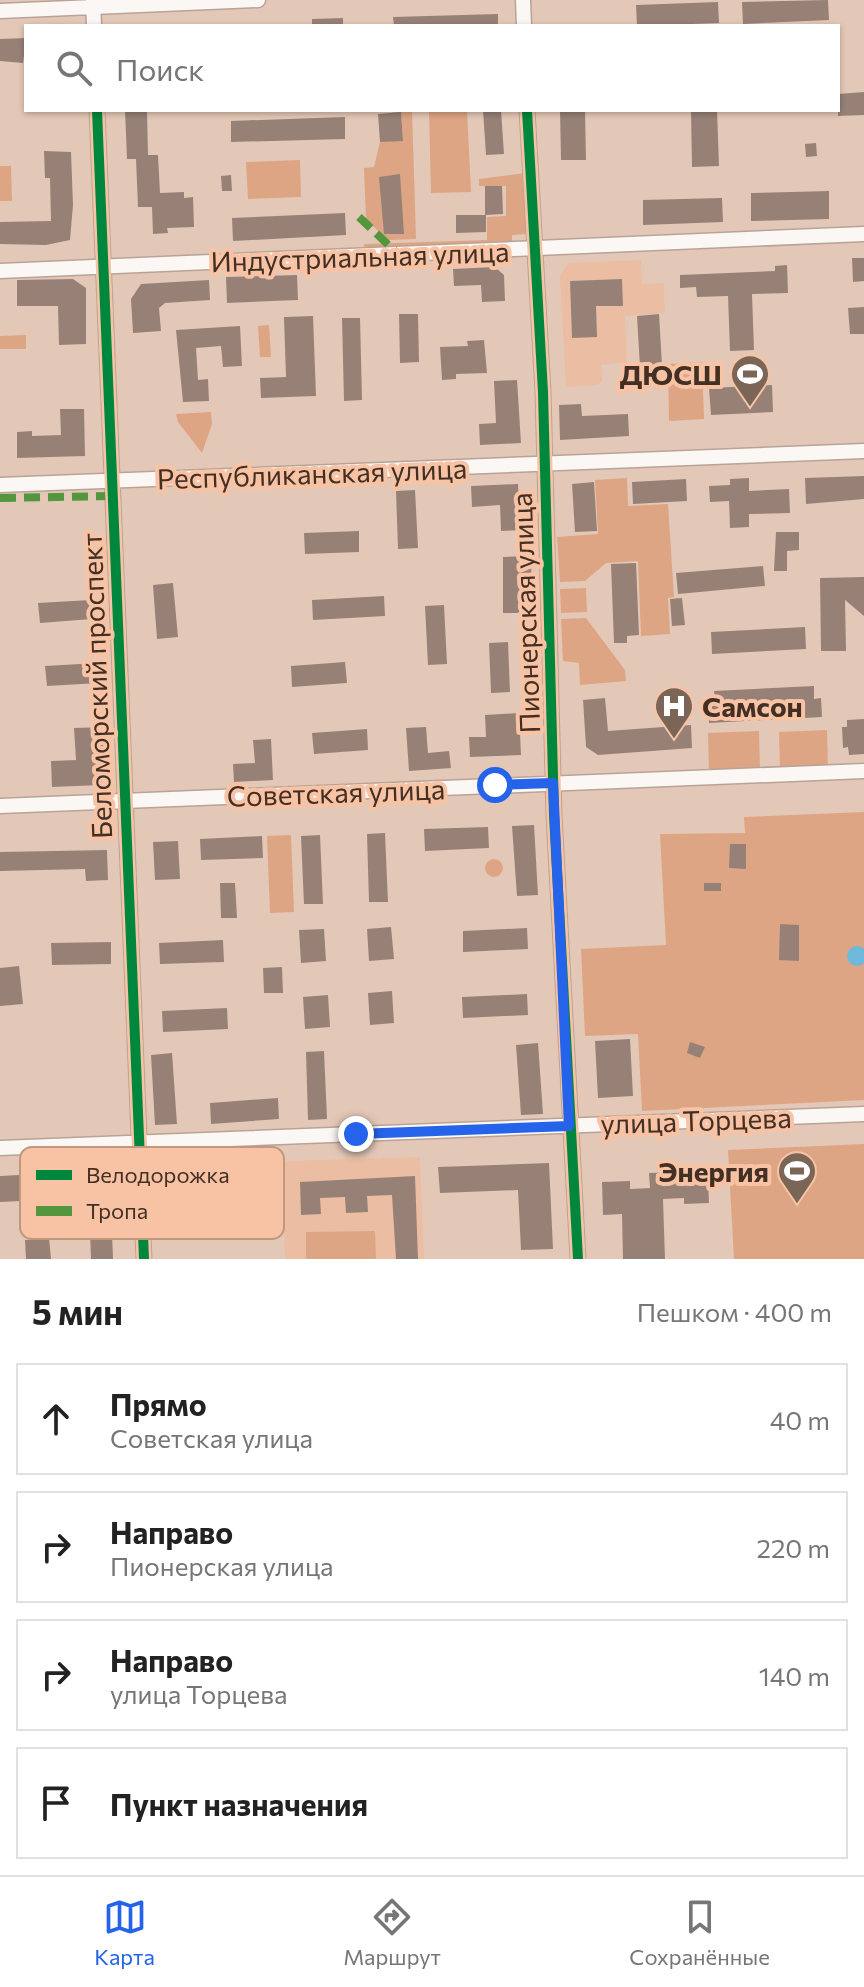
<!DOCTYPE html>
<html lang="ru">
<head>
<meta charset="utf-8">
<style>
	body { margin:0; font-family:Commissioner,sans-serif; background:#f2f2f2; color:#222 }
	.stop { position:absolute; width:24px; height:24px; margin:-18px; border:6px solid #2563eb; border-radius:50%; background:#fff }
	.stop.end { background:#2563eb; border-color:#fff; box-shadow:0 2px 8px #0008 }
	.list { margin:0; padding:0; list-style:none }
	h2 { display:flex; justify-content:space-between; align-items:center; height:104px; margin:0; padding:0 32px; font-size:34px }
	h2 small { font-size:26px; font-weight:400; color:#767676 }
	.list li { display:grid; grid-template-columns:52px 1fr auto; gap:24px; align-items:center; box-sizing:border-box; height:112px; margin:0 16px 16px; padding:0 16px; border:2px solid #e0e0e0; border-radius:0px }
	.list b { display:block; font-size:30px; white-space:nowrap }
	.list p { margin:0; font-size:26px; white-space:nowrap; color:#767676 }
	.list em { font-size:26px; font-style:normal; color:#767676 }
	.icon { flex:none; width:44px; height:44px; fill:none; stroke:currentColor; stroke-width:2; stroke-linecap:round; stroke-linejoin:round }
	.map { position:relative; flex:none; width:864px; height:1259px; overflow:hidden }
	.search { position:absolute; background:#fff; box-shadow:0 2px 6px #0004; left:24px; right:24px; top:24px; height:88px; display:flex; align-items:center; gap:20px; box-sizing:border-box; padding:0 28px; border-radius:0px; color:#767676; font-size:30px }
	.sheet { height:616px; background:#fff }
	nav { display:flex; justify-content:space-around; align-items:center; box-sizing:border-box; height:112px; border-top:2px solid #e0e0e0; background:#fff; font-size:22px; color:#767676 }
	nav a { display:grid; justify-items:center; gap:4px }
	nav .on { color:#2563eb }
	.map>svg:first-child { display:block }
	.built { fill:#ebbea3 }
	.green { fill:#dda583 }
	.water { fill:#6dbada }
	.building { fill:#978177 }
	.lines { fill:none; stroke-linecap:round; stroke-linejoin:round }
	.minor-casing { stroke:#b9a396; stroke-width:17 }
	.minor { stroke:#fbf7f4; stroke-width:14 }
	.quiet { stroke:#53963e; stroke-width:8; stroke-dasharray:16 8; stroke-linecap:butt }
	.cycleway-casing { stroke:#f7c3a4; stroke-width:15 }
	.cycleway { stroke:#00873e; stroke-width:10 }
	.route { stroke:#2563eb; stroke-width:10 }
	.labels { text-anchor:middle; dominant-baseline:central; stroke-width:8; stroke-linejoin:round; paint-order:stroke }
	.street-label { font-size:28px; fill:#432f23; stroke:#f7c3a4 }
	.poi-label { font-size:28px; font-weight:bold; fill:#432f23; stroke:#f7c3a4; text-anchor:end }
	.key { fill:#f7c3a4; stroke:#c1977d; stroke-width:2 }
	.key-label { font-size:22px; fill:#432f23 }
</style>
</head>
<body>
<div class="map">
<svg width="864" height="1259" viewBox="0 0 864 1259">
	<rect width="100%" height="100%" fill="#e4c8b7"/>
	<!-- built -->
	<path class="built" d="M641 260 642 284 664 283 665 313 625 316 627 362 601 365 602 381 597 385 566 387 560 276 568 263Z
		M420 1157 424 1259H285L280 1161Z"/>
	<!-- green -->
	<path class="green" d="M372 110H412L416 239 388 240 366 220 364 168 374 167 380 142 403 140 401 113Z
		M429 110H467L471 192 431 193Z
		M300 160 301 197 248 199 246 162Z
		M0 166H11L12 201H0Z
		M525 173 528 234 512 235V244L365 251 364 244 487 240V217L506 216V186H479V179Z
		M269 325 271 357H260L258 326Z
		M26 335V349H0V336Z
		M702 362 704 419 669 421 668 364Z
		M211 412 212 424 202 453 178 422 176 414Z
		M627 478 628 506 668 504 674 597 668 598 670 634 641 636 638 561 606 563 585 581 560 582 557 537 598 534 595 480Z
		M586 588 587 612 561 613 560 589Z
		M586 618 625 670 626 681 580 685 579 663 563 661 561 619Z
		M827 730 828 768 780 769 779 732Z
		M759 731 760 770 709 772 708 733Z
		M864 812V1100L642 1111 638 1034 585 1036 581 949 666 945 660 834 745 833 744 817Z
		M291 835 294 912 270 913 267 836Z
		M485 868a9 9 0 1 1 18 0a9 9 0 1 1-18 0Z
		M864 1144V1259H734L728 1150Z
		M375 1231 376 1259H306V1232Z"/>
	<!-- water -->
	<path class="water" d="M847 956a10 10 0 1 1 20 0a10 10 0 1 1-20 0Z"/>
	<!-- building -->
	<path class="building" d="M828 0 829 20 743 24 742 2Z
		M718 2 719 23 637 26 636 5Z
		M498 14V26H394L393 17Z
		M343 18V26H312V19Z
		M26 38 23 63 0 61V39Z
		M864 92V115L838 116V94Z
		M125 110H147L148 155H158L160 193 184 192V198L193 197 194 227 167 228 168 233 153 234 152 207H138L136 159H127Z
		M483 110H501L504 154 486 155Z
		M560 110H585L586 160H561Z
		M691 110H717L719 166 692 167Z
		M401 112 403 141 380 142 378 114Z
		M345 117V139L231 142V121Z
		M816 143 817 156 806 157 805 144Z
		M44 151 71 152 73 205 70 240 46 245 0 244V222L51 221 50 178H45Z
		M400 174 404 234H384L379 177Z
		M231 175 232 191H222L221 176Z
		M485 186H502L503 214 486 215V232L456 233V215H485Z
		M829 191V219L751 221V193Z
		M722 198 723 222 643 225V200Z
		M345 213 346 235 233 241 232 218Z
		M852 258H864V281L853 282Z
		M787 265 788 293 752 294 754 350 730 351 728 296 697 297 696 287 680 288V275L775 271V266Z
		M495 267 504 275 505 301 482 302 481 285 454 286 453 269Z
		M297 275 298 300 227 303 226 277Z
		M73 279 86 288V344L59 345 58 306H17V280Z
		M622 279 623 306H596L597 337 572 338 570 281Z
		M209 280 210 300 165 303 159 308 161 331 133 333 131 299 141 284Z
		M864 307V334H850L848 308Z
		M399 314H418L419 362 400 363Z
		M659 314 662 365 640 367 637 316Z
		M313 316 316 396 261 398 260 378 286 377 284 317Z
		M342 318H360L362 400 344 401Z
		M240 326 242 366 223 367 221 346 196 348 198 380 208 379 209 401 183 402 176 330Z
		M484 340 487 373 456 374V379L442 380 440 347 468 346 467 341Z
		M517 380 521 443 480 445 479 424 496 423 494 381Z
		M772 385 773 412 711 415 709 388Z
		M581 404 582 416 628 414 629 436 560 440 559 405Z
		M60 409H84L85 456 17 458V432L32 431V436L61 435Z
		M864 476V499L806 504 805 478Z
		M749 478V491L789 489 790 513 749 514V527L730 528 729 501 710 502 709 486 730 485V479Z
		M686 479 687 501 633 504 632 482Z
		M594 482 597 531 575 532 572 484Z
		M518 484 520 530 501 531 500 505 472 507 471 486Z
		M415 490 418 548 398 549 396 491Z
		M359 531V552L305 554 304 533Z
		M776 532H799V550L787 551V571H774Z
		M531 556 532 613H503V557Z
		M636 563 639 635 627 636V643H614L611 564Z
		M763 566 765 586 678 594 676 573Z
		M864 577V616L845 600 846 651H821L820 578Z
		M173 583 178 637 157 639 153 585Z
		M384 596 385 616 313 620 312 600Z
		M682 598 685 625 672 626 670 599Z
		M91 600 92 619 40 623 38 603Z
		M444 605 447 664 428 665 425 606Z
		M805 627 806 649 712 654 711 632Z
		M508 642 510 692 491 693 489 643Z
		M345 662 347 683 292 687 291 666Z
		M98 663 99 683 47 686 45 666Z
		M814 686V699L821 698 822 717 709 723 708 703 715 702 714 691Z
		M605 698 608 731 691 725 692 748 598 755 586 747 583 700Z
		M519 713 521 755 470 757 469 737H486L485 715Z
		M864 719V754L849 755 848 747 843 748 842 727H847V720Z
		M105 727 108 774 100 785 52 787 51 761 76 760 74 728Z
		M426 727 428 753 449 751 451 768 409 771 406 728Z
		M367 729 368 750 314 754 312 733Z
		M271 739 273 780 234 782 233 764 255 763 253 740Z
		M534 825 538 895 517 896 512 826Z
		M488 827 489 848 425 851 424 829Z
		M385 833 388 902H369L367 834Z
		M320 835 323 904H304L301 836Z
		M262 836 263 858 201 860 200 839Z
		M178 841 180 879 155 880 153 842Z
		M730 844H746V869L729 868Z
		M107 850 108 880 86 881 85 869 0 871V852Z
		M220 883H235L237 918H221Z
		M704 883H721V891H704Z
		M780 924 799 925V961L779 960Z
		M391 927 394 959 369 961 367 929Z
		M527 928 528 949 463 952V931Z
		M324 929 326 961 301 963 299 930Z
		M223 940 224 962 160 964 159 943Z
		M111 942V964L52 965 51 943Z
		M19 966 23 1004 0 1006V968Z
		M282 967 283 993H264L263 968Z
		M392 991 394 1023 370 1025 368 993Z
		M527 994 528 1015 463 1018 462 997Z
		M328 995 330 1027 305 1029 303 997Z
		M227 1008 228 1029 163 1032 162 1011Z
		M630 1039 633 1096 598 1098 595 1041Z
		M690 1042 705 1047 700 1058 687 1053Z
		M538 1043 543 1114 521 1115 516 1045Z
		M324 1051 327 1119 308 1120 306 1052Z
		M172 1053 177 1124 155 1125 151 1055Z
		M278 1098 279 1119 211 1124 210 1103Z
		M549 1163 553 1249 521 1250 518 1190 440 1193 438 1167Z
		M678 1172 679 1180 708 1179 709 1203 684 1204V1198L663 1199 665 1259H623L622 1214 603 1215 602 1182 630 1181V1189L650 1188 649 1173Z
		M19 1175 20 1201 0 1202V1176Z
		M110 1176 113 1259H91L89 1200 54 1201 53 1178Z
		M415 1176 418 1259H396L392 1195 367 1196 368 1212 346 1213 345 1197 320 1198 321 1214 301 1215 300 1182Z
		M49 1238 51 1259H26L25 1240Z"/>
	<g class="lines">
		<!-- minor casing -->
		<g class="minor-casing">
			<path id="minor" d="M93 0 94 26
				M523 0 524 26
				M0 11 258 0
				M97 110 144 1259
				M527 110 543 392 554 815 578 1259
				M0 271 864 234
				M0 485 864 451
				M0 806 864 771
				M0 1148 864 1114"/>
		</g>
		<!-- minor -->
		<use href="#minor" class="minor"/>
		<!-- quiet -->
		<path class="quiet" d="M359 217 398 254
			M0 498 112 496"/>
		<!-- cycleway casing -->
		<g class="cycleway-casing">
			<path id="cycleway" d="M97 110 144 1259
				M527 110 543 392 554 815 578 1259"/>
		</g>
		<!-- cycleway -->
		<use href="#cycleway" class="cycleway"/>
	</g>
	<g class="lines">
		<!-- route -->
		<path class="route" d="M356 1134 569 1126 553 783 495 785"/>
	</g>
	<!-- icons -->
	<defs>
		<g id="stadium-pin" transform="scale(2)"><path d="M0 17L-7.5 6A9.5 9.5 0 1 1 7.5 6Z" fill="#7b6557" stroke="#f7c3a4"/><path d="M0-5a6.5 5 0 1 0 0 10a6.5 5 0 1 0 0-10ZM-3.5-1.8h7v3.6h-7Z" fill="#fff"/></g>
		<g id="hospital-pin" transform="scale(2)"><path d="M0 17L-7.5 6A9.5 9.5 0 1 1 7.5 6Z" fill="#7b6557" stroke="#f7c3a4"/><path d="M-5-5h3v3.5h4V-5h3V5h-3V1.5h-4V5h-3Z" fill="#fff"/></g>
	</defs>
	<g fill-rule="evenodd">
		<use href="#stadium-pin" x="750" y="374"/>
		<use href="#hospital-pin" x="674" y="706"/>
		<use href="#stadium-pin" x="797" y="1171"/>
	</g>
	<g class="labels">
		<!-- street labels -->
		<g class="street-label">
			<text transform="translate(360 256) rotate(-2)">Индустриальная улица</text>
			<text transform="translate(312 473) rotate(-2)">Республиканская улица</text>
			<text transform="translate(525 613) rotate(-92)">Пионерская улица</text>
			<text transform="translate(96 686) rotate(-92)">Беломорский проспект</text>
			<text transform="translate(336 792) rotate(-2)">Советская улица</text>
			<text transform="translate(696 1120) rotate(-2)">улица Торцева</text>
		</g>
		<!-- poi labels -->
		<g class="poi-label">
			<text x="722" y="374">ДЮСШ</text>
			<text x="702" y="706" text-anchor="start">Самсон</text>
			<text x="769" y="1171">Энергия</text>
		</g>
	</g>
	<!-- legend -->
	<rect x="20" y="1147" width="264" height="92" rx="12" class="key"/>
	<rect x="36" y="1170" width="36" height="10" fill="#00873e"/>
	<rect x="36" y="1206" width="36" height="10" fill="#53963e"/>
	<g class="key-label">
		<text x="86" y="1183">Велодорожка</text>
		<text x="86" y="1219">Тропа</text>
	</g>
</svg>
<div class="stop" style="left:495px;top:785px"></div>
<div class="stop end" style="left:356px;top:1134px"></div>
<div class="search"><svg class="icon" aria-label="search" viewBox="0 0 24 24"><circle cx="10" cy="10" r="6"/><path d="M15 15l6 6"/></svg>Поиск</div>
</div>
<section class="sheet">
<h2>5 мин<small>Пешком · 400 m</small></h2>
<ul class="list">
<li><svg class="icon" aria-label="ahead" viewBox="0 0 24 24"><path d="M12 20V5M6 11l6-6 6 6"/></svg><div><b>Прямо</b><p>Советская улица</p></div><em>40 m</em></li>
<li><svg class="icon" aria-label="right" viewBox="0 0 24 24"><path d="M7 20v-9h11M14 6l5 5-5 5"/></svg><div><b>Направо</b><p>Пионерская улица</p></div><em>220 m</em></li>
<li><svg class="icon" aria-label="right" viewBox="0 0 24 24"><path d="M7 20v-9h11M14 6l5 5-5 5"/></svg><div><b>Направо</b><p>улица Торцева</p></div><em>140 m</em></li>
<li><svg class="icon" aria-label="arrive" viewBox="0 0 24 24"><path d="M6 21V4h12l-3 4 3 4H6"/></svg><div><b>Пункт назначения</b></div></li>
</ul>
</section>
<nav>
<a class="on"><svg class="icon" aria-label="map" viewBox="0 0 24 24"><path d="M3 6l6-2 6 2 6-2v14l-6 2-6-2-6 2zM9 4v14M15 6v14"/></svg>Карта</a>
<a><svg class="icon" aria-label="directions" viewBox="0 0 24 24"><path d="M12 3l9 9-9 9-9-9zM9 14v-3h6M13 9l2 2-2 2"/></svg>Маршрут</a>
<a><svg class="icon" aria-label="saved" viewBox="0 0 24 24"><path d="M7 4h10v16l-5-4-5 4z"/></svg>Сохранённые</a>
</nav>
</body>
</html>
